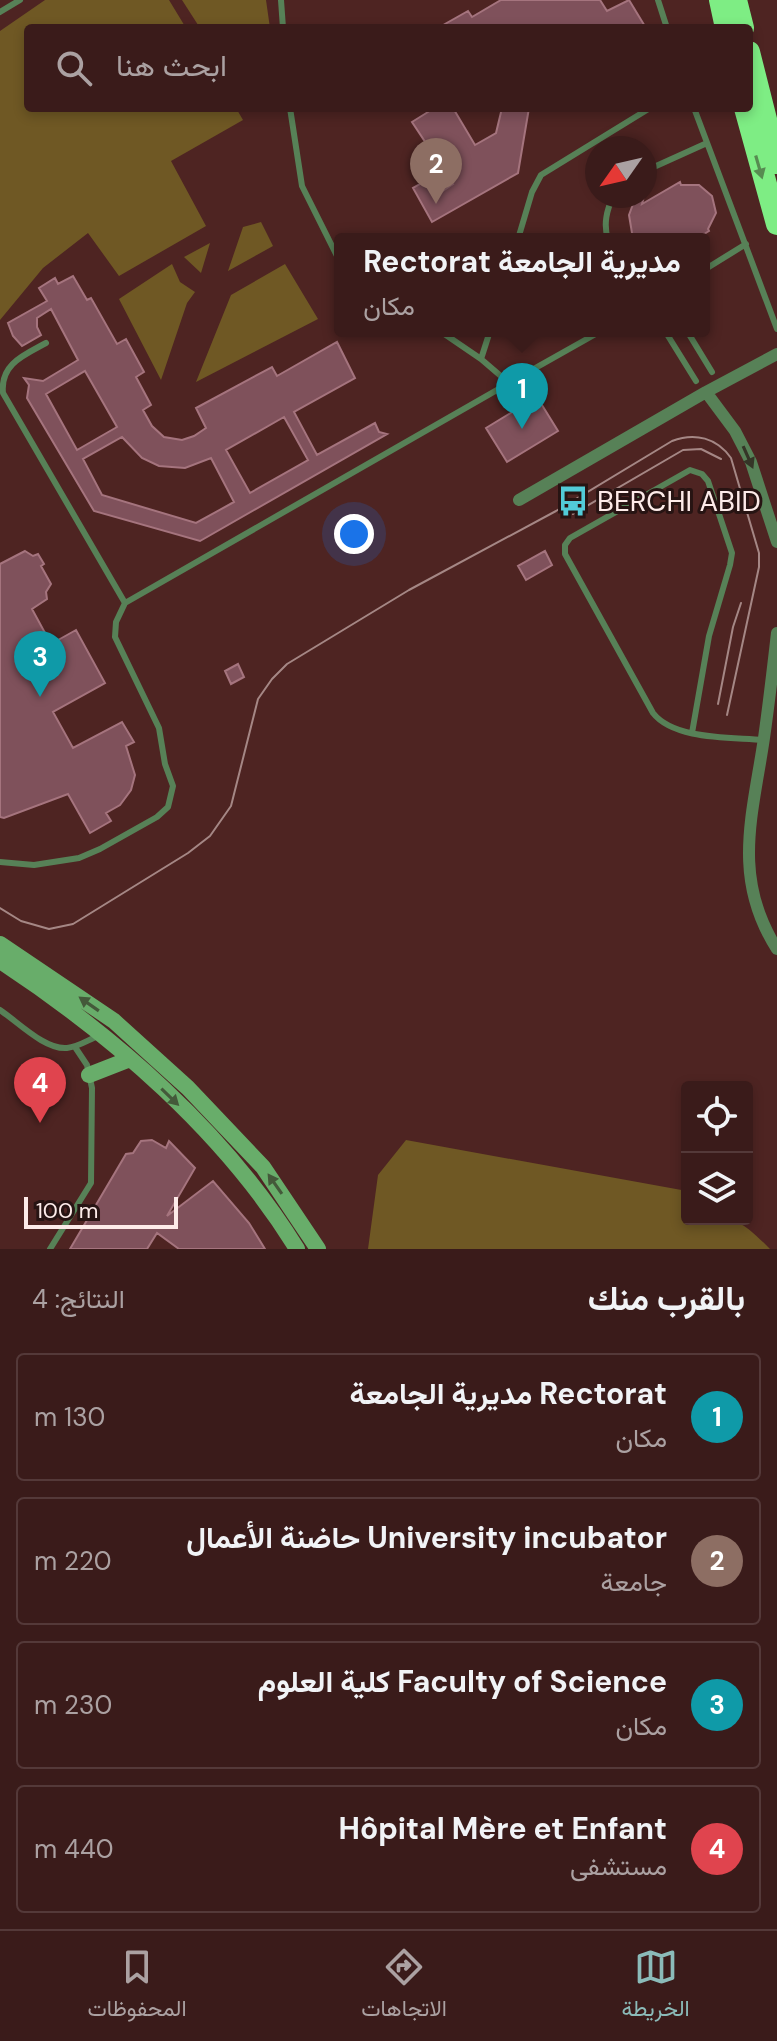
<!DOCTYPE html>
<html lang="ar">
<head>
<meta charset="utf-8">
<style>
	body { margin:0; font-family:"DM Sans",Vazirmatn,sans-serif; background:#452827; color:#f1f3f6; direction:rtl }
	.controls { position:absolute; right:24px; bottom:24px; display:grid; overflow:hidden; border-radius:8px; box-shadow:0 4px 12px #0003 }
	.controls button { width:72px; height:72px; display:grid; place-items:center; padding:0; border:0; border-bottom:2px solid #543939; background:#3a1b1a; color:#f1f3f6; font:40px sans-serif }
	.compass { position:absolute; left:585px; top:136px; width:72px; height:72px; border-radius:50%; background:#3a1b1a; box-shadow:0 4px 12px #0003; rotate:236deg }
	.scale { position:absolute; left:24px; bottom:20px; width:154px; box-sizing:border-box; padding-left:8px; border:4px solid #fdebe9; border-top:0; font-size:22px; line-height:28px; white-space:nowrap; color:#fdebe9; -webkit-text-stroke:6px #271413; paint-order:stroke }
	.you { position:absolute; left:354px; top:534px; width:28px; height:28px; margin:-20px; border:6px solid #fff; border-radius:50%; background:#1a73e8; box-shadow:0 0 0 12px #1a73e833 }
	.badge { display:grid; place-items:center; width:52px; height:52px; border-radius:50%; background:#8bbbb9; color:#fff; font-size:26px; font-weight:700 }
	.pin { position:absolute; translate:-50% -66px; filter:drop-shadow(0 2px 4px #0008) }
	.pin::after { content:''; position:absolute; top:42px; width:28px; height:24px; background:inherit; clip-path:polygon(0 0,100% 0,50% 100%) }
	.popup { position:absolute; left:334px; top:233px; width:376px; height:104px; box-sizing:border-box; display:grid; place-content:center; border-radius:8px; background:#3a1b1a; filter:drop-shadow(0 2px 6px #0005); font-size:26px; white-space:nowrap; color:#aba1a2 }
	.popup b { font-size:30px; color:#f1f3f6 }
	.popup::after { content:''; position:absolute; left:50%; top:100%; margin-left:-16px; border:16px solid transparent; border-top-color:#3a1b1a }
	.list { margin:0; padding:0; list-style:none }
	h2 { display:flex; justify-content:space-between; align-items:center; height:104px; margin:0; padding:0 32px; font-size:34px }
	h2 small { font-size:26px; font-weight:400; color:#aba1a2 }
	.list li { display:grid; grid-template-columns:52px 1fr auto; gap:24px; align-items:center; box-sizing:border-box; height:128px; margin:0 16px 16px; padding:0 16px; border:2px solid #543939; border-radius:8px }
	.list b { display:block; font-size:30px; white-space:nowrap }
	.list p { margin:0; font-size:26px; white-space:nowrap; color:#aba1a2 }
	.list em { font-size:26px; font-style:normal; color:#aba1a2 }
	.icon { flex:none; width:44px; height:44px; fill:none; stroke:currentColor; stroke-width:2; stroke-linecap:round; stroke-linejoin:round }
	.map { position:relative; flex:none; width:777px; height:1249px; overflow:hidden; direction:ltr }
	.search { position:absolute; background:#3a1b1a; box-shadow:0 4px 12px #0003; left:24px; right:24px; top:24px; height:88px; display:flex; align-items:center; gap:20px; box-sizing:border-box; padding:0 28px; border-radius:8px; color:#aba1a2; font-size:30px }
	.sheet { height:680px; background:#3a1b1a }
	nav { display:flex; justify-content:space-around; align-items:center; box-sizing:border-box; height:112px; border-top:2px solid #543939; background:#3a1b1a; font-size:22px; color:#aba1a2 }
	nav a { display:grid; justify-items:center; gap:4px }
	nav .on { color:#8bbbb9 }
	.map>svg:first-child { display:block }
	.green { fill:#6f5824 }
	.building { fill:#7f515b; stroke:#a5747e; stroke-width:2; fill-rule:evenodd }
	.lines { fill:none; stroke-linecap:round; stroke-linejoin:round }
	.lane { stroke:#578157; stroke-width:6 }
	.street { stroke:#578157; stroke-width:12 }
	.secondary { stroke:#68ad6a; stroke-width:16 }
	.highway { stroke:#7eed84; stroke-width:22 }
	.tram { stroke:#a58785; stroke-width:2 }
	.oneway { fill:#578b51 }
	.oneway2 { fill:#353527 }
	.oneway3 { fill:#44593a }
	.labels { text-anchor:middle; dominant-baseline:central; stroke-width:6; stroke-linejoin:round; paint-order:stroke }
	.poi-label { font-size:28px; fill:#fdebe9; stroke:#271413; text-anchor:start }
</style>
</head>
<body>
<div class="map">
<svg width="777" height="1249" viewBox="0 0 777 1249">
	<rect width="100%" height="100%" fill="#4e2422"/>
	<!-- green -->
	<path class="green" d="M45 0H169L186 28H28V108H236L243 120 171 161 206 226 119 276 88 233 43 268 0 320V31Z
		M182 0H266L270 28H200Z
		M261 222 273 246 228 271 243 227Z
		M210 243 201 273 184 257Z
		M172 264 180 282 195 292 187 303 161 380 119 299Z
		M285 264 318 319 196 382 231 295Z
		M406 1140 687 1191V1219C735 1219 735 1214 770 1249H368L378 1175Z"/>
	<!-- building -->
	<path class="building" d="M501 0H600L607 11 629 0 646 28H438L468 11 472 17Z
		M426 108H453L475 145 496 133 502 108H529L518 173 432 222 413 188 429 179 438 194 453 184 412 122 428 112Z
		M680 182 681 185H699L712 196 716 213 708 229 709 231 696 239H633L629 215 636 196H644L642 204Z
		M73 276 87 300 91 298 117 344 126 339 144 372 136 377 151 405 143 410 152 426 164 437 182 440 194 436 206 428 196 408 272 367 277 376 337 342 355 378 294 412 317 455 375 423 379 432 387 434 200 541 94 511 27 398 29 385 24 378 43 381 78 360 51 309 37 318V327L41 335 22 346 13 336 8 323 47 301 39 288 55 278 58 284ZM85 371 117 427 77 450 46 394ZM284 417 308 460 250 493 226 450ZM122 437 142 458 159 466 185 468 211 458 234 502 196 523 102 495 83 459Z
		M537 397 558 431 507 462 486 428Z
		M25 551 33 556 38 554 44 564 41 566 51 584 46 592 47 599 32 609 51 644 76 630 105 683 53 712 73 748 122 722 134 742 126 746 135 775 131 790 120 805 106 813 111 821 90 833 68 794 4 818 0 817V564Z
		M545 551 552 565 526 580 518 566Z
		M238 664 244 677 231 684 225 671Z
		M152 1140 166 1148 169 1141 195 1168 167 1216 213 1181 249 1223 265 1249H179L157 1233 147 1249H70L126 1154 133 1153 141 1141Z"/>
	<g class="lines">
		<!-- lane -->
		<path class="lane" d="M281 0 283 28
			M658 0 667 28
			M0 12 20 0
			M290 108 302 186 340 262
			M694 108 777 329
			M645 171 707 143
			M518 239 532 192 541 175 650 108
			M608 239C603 224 607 210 613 196
			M704 270 746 244
			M440 331 481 359
			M490 331 481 359 509 383 601 331
			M665 331 696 381
			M687 331 712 372
			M46 343C24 355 0 364 3 393L125 603
			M692 733 709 636 730 565 732 553 708 481 702 474 690 470 570 538 565 545V554L653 713C674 740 731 737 763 740
			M0 862 34 865 79 858 100 849 157 817 168 807 173 786 165 764 159 728 115 637 116 622 125 603 509 383
			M0 1010C18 1022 45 1050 67 1048 78 1047 88 1040 98 1036
			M50 1249 91 1183 92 1088 87 1065 75 1047"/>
		<!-- street -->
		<path class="street" d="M706 392 735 431 751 462 777 542
			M519 500 706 392 777 354
			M777 633C773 668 769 703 764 738 753 814 731 877 777 949"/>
		<!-- secondary -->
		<path class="secondary" d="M0 944 114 1021 188 1088 263 1167 318 1249
			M0 961C113 1035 226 1133 297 1249
			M89 1075 130 1059"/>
		<!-- highway -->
		<path class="highway" d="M720 0 726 28
			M736 0 743 28
			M749 52 777 163
			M745 108 777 224"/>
		<!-- tram -->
		<path class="tram" d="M573 514 683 450 701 449 721 459
			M718 704 733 627 741 603
			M0 908 21 921 49 929 73 924 188 853 210 836 231 806 258 699 272 679 287 664 409 590 556 511 672 441C695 432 717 438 731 458L759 553V567L727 715"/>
	</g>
	<!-- one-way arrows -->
	<defs><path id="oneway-solid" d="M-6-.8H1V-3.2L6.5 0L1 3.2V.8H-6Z" transform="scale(2)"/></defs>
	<use class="oneway" href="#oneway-solid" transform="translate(759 167) rotate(74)"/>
	<use class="oneway2" href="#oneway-solid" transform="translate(748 457) rotate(66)"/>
	<g class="oneway3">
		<use href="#oneway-solid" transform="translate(89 1004) rotate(-145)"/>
		<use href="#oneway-solid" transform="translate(170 1097) rotate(44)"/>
		<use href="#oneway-solid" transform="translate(275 1184) rotate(-125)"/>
	</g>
	<!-- icons -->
	<defs>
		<g id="bus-bare" transform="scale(2.4)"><path d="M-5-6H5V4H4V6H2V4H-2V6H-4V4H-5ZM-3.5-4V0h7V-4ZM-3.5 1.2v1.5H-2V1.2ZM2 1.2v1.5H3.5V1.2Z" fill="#52cbd8" stroke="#271413" stroke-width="2.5" paint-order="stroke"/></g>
	</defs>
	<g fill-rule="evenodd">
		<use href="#bus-bare" x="573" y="501"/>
	</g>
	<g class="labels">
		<!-- poi labels -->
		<g class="poi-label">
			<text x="597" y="501">BERCHI ABID</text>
		</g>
	</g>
</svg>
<div class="controls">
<button><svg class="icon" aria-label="locate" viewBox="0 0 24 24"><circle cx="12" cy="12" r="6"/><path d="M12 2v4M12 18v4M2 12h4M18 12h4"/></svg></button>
<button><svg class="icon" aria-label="layers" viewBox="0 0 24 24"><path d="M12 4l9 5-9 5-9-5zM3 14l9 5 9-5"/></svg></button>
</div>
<svg class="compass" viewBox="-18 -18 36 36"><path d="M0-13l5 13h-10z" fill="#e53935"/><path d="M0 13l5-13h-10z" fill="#aba1a2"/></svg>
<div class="scale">100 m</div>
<div class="you"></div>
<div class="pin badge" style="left:522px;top:429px;background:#0f9aa8">1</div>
<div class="popup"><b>Rectorat مديرية الجامعة</b>مكان</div>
<div class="pin badge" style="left:436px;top:204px;background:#8d6e63">2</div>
<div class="pin badge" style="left:40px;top:697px;background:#0f9aa8">3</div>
<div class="pin badge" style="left:40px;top:1123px;background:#e0444e">4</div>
<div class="search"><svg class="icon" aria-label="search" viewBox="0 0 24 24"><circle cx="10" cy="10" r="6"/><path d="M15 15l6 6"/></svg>ابحث هنا</div>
</div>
<section class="sheet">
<h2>بالقرب منك<small>النتائج: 4</small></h2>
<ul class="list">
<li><span class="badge" style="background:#0f9aa8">1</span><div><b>Rectorat مديرية الجامعة</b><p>مكان</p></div><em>130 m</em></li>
<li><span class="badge" style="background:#8d6e63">2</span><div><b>University incubator حاضنة الأعمال</b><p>جامعة</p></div><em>220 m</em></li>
<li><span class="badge" style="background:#0f9aa8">3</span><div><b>Faculty of Science كلية العلوم</b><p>مكان</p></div><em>230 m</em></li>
<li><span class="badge" style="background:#e0444e">4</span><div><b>Hôpital Mère et Enfant</b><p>مستشفى</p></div><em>440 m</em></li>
</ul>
</section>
<nav>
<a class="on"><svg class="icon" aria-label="map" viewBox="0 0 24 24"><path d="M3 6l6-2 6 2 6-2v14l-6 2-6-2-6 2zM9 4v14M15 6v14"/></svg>الخريطة</a>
<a><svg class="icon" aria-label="directions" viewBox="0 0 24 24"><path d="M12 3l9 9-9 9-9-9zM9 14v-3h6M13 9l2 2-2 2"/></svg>الاتجاهات</a>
<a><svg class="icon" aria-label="saved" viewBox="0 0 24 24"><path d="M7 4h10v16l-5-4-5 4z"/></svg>المحفوظات</a>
</nav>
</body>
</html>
